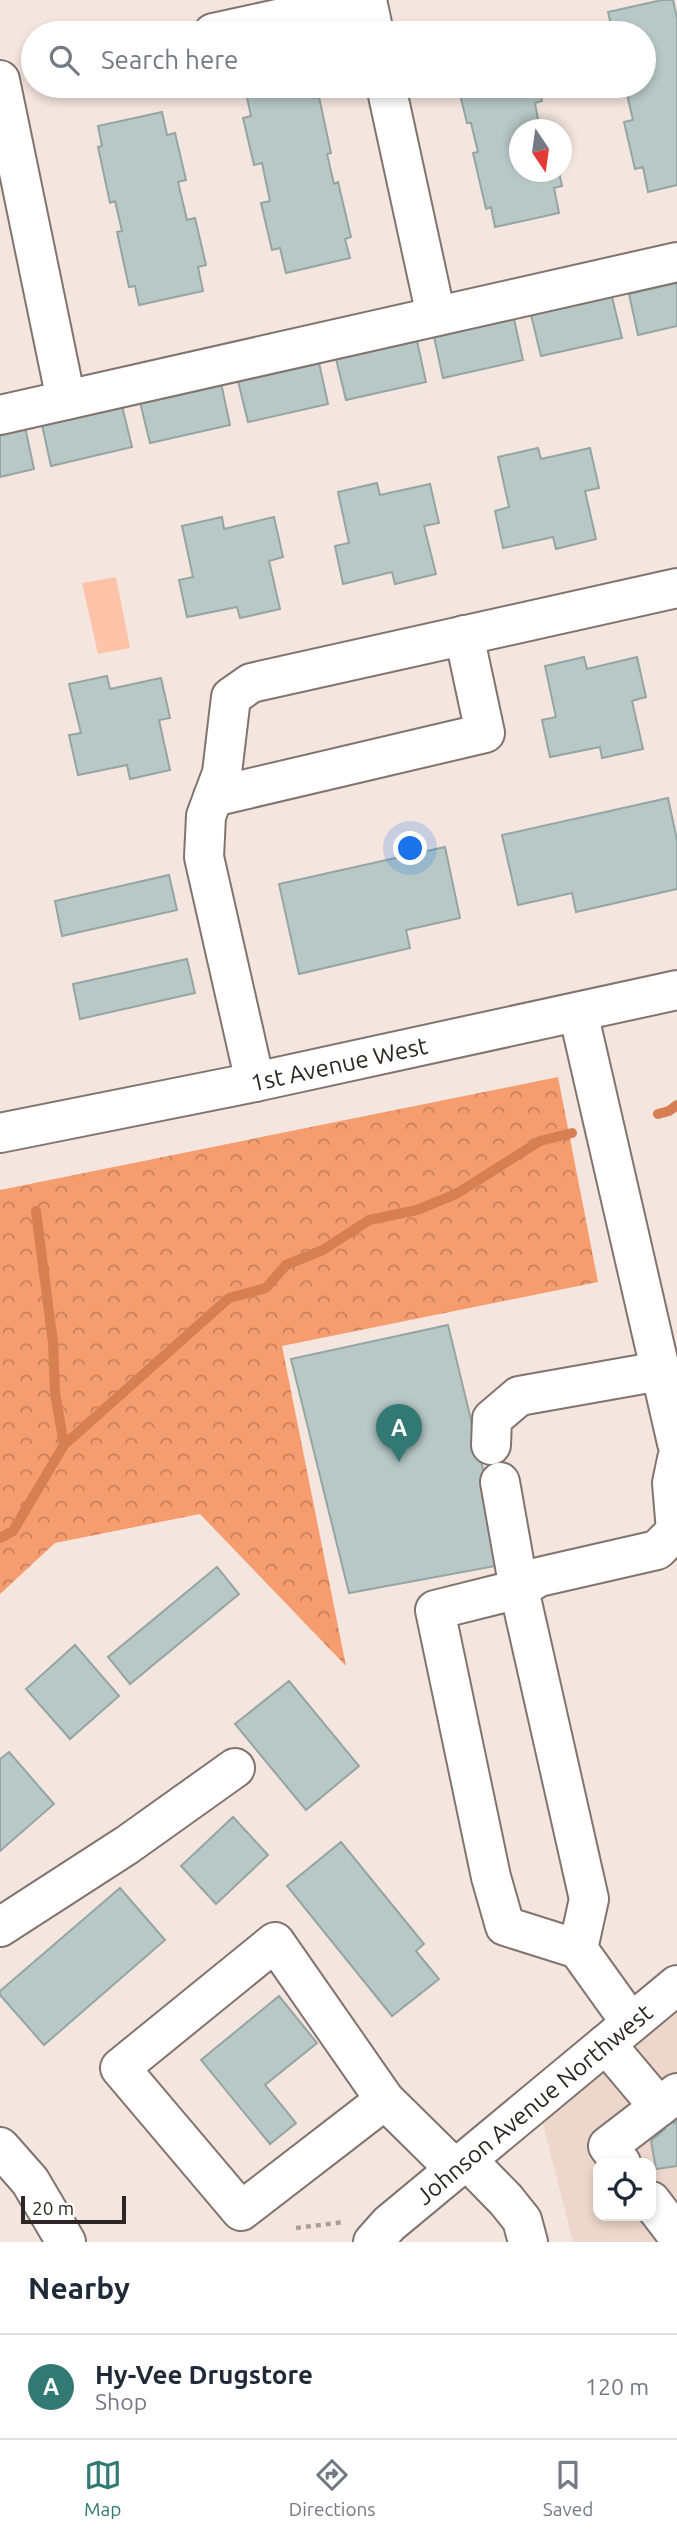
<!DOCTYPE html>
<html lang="en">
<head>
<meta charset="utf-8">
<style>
	body { margin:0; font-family:Ubuntu,sans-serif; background:#f2f2f3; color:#1f2937 }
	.controls { position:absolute; right:21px; bottom:21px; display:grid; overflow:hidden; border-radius:14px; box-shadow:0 4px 10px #0003 }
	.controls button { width:63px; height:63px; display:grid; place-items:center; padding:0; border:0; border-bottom:2px solid #e0e1e3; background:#fff; color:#1f2937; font:35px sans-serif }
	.compass { position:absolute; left:509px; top:119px; width:63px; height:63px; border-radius:50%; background:#fff; box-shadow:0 4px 10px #0003; rotate:167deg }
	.scale { position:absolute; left:21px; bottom:18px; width:105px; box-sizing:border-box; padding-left:7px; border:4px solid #2c2724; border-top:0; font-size:19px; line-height:24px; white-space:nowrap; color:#2c2724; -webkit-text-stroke:5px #fff; paint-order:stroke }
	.you { position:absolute; left:411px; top:849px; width:24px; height:24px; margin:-18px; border:5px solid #fff; border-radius:50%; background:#1a73e8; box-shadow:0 0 0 10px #1a73e833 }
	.badge { display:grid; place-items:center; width:46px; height:46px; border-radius:50%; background:#327973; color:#fff; font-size:23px; font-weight:700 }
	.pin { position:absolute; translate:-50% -58px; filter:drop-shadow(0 2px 4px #0008) }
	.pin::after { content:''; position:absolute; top:37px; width:24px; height:21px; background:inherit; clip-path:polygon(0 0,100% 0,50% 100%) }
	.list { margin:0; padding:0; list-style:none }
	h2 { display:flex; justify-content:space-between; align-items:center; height:91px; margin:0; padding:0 28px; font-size:30px }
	h2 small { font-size:23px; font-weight:400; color:#747a83 }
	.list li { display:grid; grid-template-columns:46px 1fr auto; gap:21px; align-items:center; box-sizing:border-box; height:105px; padding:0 28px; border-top:2px solid #e0e1e3 }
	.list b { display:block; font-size:26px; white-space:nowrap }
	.list p { margin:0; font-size:23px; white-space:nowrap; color:#747a83 }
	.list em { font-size:23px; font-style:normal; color:#747a83 }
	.icon { flex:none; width:38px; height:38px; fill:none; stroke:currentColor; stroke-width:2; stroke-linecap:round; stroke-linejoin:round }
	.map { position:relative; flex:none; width:677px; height:2242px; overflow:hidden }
	.search { position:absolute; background:#fff; box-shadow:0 4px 10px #0003; left:21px; right:21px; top:21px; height:77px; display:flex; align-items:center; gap:18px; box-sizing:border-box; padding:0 24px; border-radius:38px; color:#747a83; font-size:26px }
	.sheet { height:196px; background:#fff }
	nav { display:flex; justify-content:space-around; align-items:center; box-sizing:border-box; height:98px; border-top:2px solid #e0e1e3; background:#fff; font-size:19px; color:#747a83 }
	nav a { display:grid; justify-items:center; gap:4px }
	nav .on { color:#327973 }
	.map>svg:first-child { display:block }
	.built { fill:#edd7cc; fill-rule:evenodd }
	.forest { fill:url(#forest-crowns) }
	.park { fill:#fdc3a8 }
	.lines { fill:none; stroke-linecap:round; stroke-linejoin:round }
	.stream { stroke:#d57f53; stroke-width:10 }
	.building { fill:#b7c8c6; stroke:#94a5a3; stroke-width:2 }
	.minor-casing { stroke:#81746e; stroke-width:42 }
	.path { stroke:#a99e99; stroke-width:4.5; stroke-dasharray:5 5; stroke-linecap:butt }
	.minor { stroke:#fff; stroke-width:38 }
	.labels { text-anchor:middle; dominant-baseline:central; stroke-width:7; stroke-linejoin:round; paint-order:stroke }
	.street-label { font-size:24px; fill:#2c2724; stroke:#fff }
</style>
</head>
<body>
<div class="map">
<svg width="677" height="2242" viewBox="0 0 677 2242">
	<defs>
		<pattern id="forest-crowns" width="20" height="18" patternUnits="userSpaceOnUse" patternTransform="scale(1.75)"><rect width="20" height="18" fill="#f69d70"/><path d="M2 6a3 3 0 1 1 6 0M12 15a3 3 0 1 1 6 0" fill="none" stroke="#c7805c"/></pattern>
	</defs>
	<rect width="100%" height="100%" fill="#f4e5de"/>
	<!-- built -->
	<path class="built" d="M677 1985V2242H573L537 2101ZM598 2163H651V2216H598Z"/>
	<!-- forest -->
	<path class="forest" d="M558 1077 598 1282 282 1346 346 1666 200 1514 55 1543 0 1594V1190Z"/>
	<!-- park -->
	<path class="park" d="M116 577 130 648 98 654 82 583Z"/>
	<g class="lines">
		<!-- stream -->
		<path class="stream" d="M658 1114 669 1111 677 1105
			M36 1211 53 1343 55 1393 64 1445
			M0 1538 13 1531 64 1445 229 1298 266 1288 286 1265 323 1250 369 1220 417 1210 456 1194 540 1141 572 1133"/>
	</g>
	<!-- building -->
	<path class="building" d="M662 0H673L677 18V185L648 192 643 167 635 169 624 122 633 120 625 86H644V33H613L608 12Z
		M278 86H311L314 98 319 97 331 153 327 154 334 184 338 182 351 237 345 239 350 258 286 273 280 248 272 250 261 203 270 201 262 163 254 165 243 118 251 116 246 93Z
		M458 86H539L542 101 535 103 540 130H520V172H559L562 186 554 188 559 213 495 227 491 207 486 209 473 153 478 152 471 123H467Z
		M162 112 167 135 175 133 186 180 178 182 187 220 195 218 206 265 198 267 203 291 139 305 135 286 129 287 117 232 122 231 115 201 110 203 98 147 102 146 98 126Z
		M677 283V326L638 335 629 294Z
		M612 297 622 338 541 356 531 315Z
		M514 319 523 360 443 378 434 337Z
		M417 341 426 382 346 400 336 359Z
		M319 363 328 404 248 422 238 381Z
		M221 383 230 425 150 443 140 402Z
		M122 406 132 447 51 466 42 425Z
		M25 427 34 469 0 477V433Z
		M538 448 541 459 590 448 599 488 585 491 596 539 556 549 553 537 503 548 495 511 509 507 498 457Z
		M377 483 380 495 430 484 439 523 424 526 436 574 395 584 392 572 343 584 335 546 349 543 338 492Z
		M222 517 224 529 274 517 283 557 269 561 280 609 240 618 237 607 187 617 179 580 193 577 182 526Z
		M584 657 587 669 637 657 646 697 632 701 643 749 602 758 600 747 550 757 542 720 556 717 545 666Z
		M107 676 110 689 161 678 170 718 159 720 170 770 130 779 127 765 78 775 69 735 81 733 69 684Z
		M668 798 677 840V889L576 912 572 893 518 905 502 835Z
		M445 847 460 918 406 930 410 948 299 974 279 884Z
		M169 875 177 910 62 936 55 901Z
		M187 959 195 993 80 1019 73 984Z
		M448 1325 506 1564 349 1593 291 1359Z
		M217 1567 239 1594 130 1684 108 1657Z
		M75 1645 119 1696 70 1739 26 1689Z
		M289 1681 359 1766 306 1810 235 1724Z
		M9 1752 54 1804 0 1851V1759Z
		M233 1817 268 1855 216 1904 181 1866Z
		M341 1842 424 1944 416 1951 439 1979 392 2016 287 1886Z
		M120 1888 165 1940 44 2045 0 1995V1991Z
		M279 1996 317 2043 265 2085 296 2123 270 2144 201 2060Z
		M669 2117 674 2123 677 2120V2166L656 2169 651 2141 665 2129 661 2124Z"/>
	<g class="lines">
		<!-- minor casing -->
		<g class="minor-casing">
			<g id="minor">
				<path d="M367 0 374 33"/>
				<path d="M213 33 365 0"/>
				<path d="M0 80 66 400"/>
				<path d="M386 86 436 316"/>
				<path d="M0 415 677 262"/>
				<path d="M213 797 485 733 464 635"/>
				<path d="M578 1012 677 1443"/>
				<path d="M255 1082 204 857 206 816 222 773 231 697 251 683 677 588"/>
				<path id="s1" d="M0 1133 255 1082 677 990"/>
				<path d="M491 1445 492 1419 519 1396 660 1371"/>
				<path d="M500 1482 519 1589 539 1577 657 1550 676 1531 672 1483 677 1459"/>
				<path d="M0 1927 127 1845 235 1768"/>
				<path d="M578 1949 589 1899 519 1589 435 1610 491 1877 505 1926 578 1949 631 2023"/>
				<path d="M606 2044 659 2107"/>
				<path d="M385 2100 241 2211 120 2068 275 1942 385 2100 455 2169"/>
				<path d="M0 2147 30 2181 66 2242"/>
				<path d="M467 2160 506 2200 522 2220 528 2242"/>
				<path d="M621 2163 608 2146 677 2093"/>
				<path d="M651 2201 677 2235"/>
				<path id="s2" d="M373 2242 389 2224 677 1985"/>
			</g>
		</g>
		<!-- path -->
		<path class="path" d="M296 2228 344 2222"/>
		<!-- minor -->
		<use href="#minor" class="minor"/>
	</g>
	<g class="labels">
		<!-- street labels -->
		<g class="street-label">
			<text stroke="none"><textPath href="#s1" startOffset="346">1st Avenue West</textPath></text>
			<text stroke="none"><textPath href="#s2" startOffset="212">Johnson Avenue Northwest</textPath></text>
		</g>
	</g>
</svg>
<div class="controls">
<button><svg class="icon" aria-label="locate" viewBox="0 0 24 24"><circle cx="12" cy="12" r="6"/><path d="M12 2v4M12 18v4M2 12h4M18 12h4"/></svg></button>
</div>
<svg class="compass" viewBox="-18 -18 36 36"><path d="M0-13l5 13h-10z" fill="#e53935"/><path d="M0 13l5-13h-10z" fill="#747a83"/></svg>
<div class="scale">20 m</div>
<div class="you"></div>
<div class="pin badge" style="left:399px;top:1462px">A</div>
<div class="search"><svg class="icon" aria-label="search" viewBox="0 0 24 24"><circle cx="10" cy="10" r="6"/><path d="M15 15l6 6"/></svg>Search here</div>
</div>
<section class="sheet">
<h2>Nearby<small></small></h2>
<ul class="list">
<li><span class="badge">A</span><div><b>Hy-Vee Drugstore</b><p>Shop</p></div><em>120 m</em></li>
</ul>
</section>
<nav>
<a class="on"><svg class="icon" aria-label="map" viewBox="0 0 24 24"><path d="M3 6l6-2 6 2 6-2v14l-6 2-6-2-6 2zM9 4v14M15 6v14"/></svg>Map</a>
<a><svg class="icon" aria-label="directions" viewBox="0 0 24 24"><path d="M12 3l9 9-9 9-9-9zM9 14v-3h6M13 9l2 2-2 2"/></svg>Directions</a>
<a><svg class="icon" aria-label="saved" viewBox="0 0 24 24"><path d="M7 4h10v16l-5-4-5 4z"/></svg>Saved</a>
</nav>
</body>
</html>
